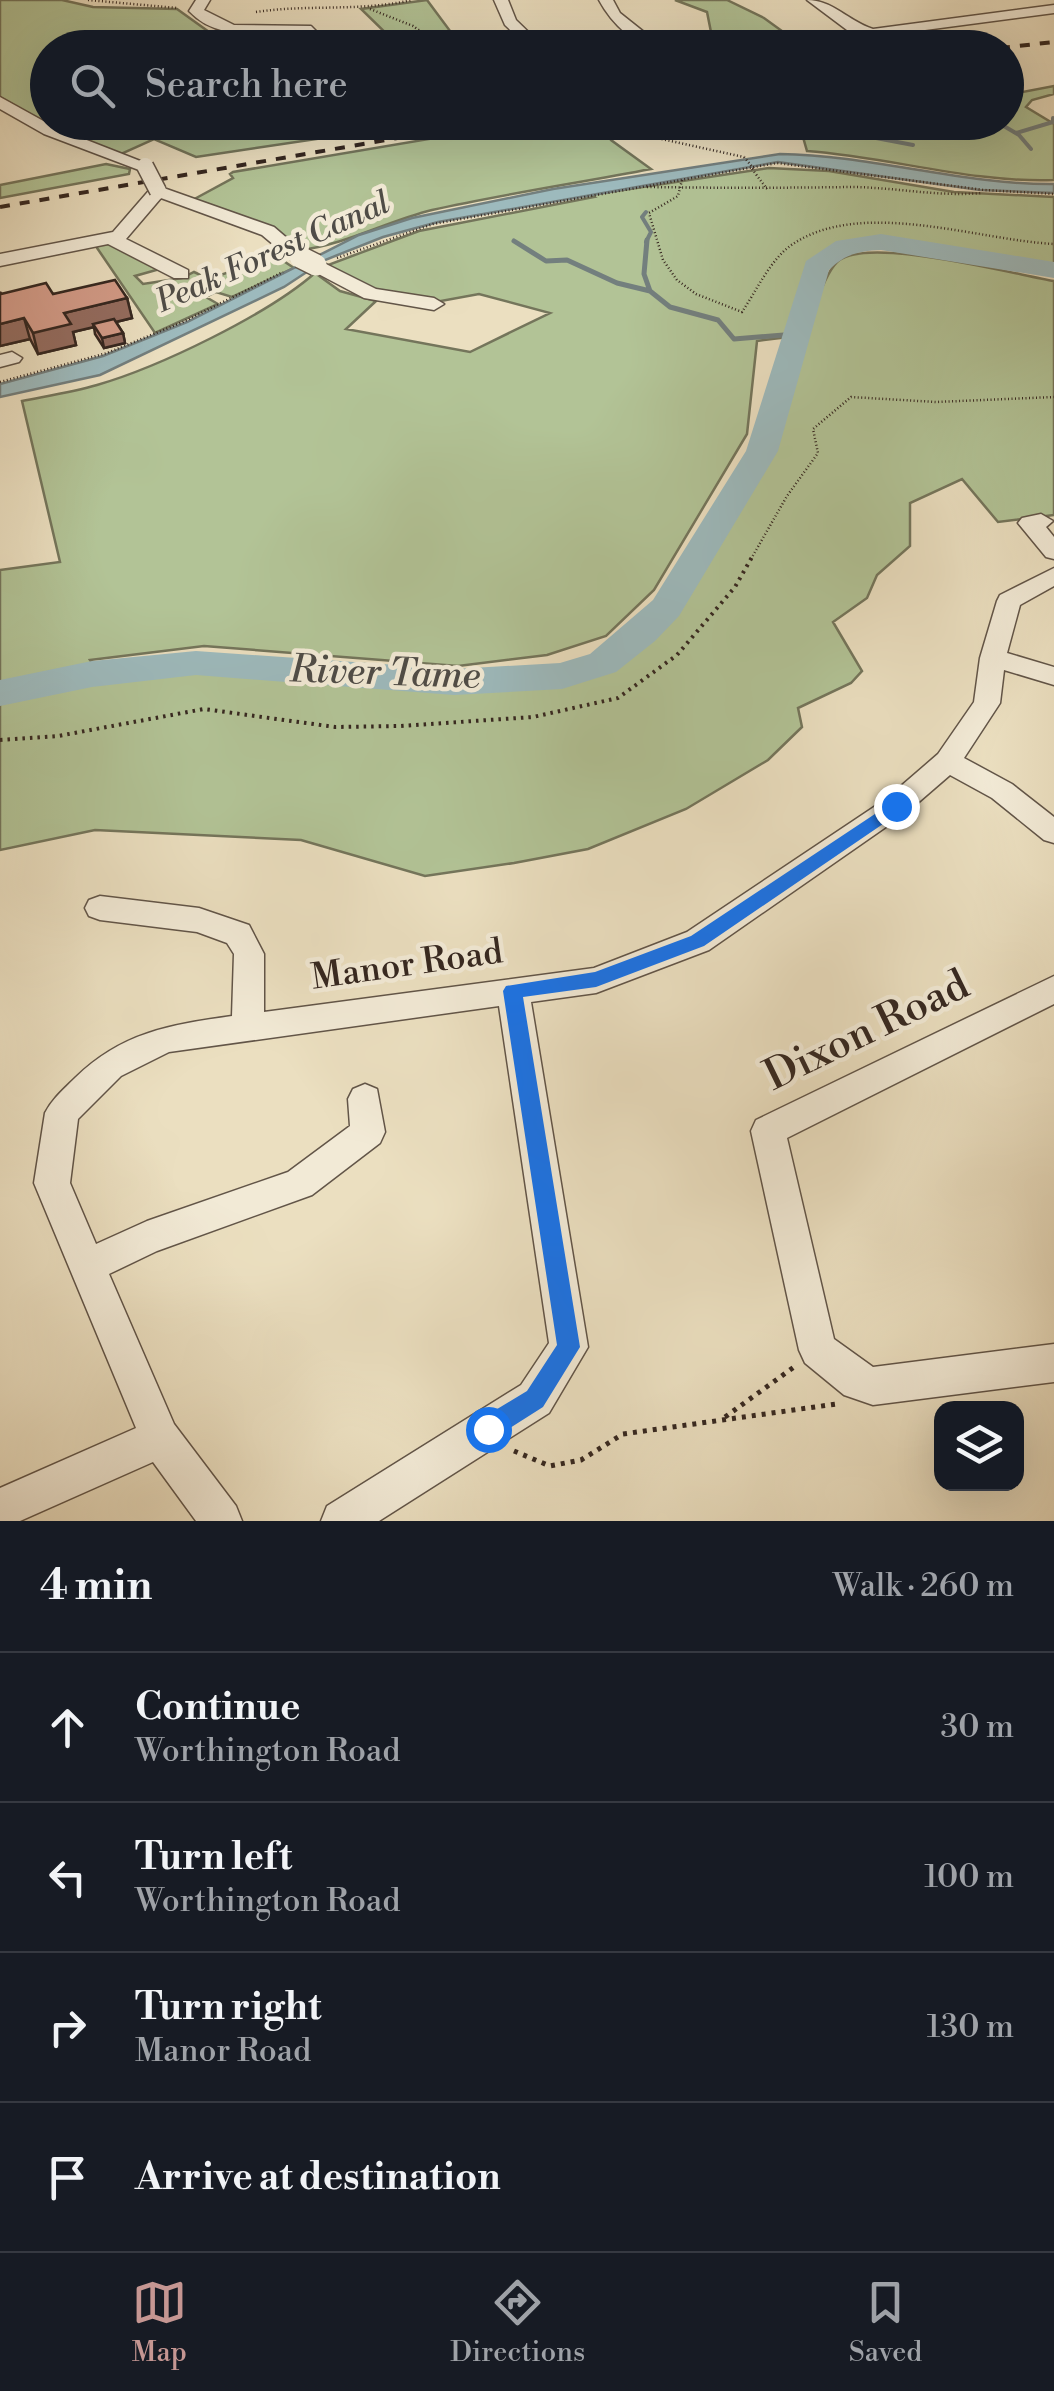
<!DOCTYPE html>
<html lang="en">
<head>
<meta charset="utf-8">
<style>
	body { margin:0; font-family:"Libre Bodoni",serif; background:#242831; color:#f1f3f6 }
	.controls { position:absolute; right:30px; bottom:30px; display:grid; overflow:hidden; border-radius:20px; box-shadow:0 10px 40px #0002 }
	.controls button { width:90px; height:90px; display:grid; place-items:center; padding:0; border:0; border-bottom:2px solid #363941; background:#171b24; color:#f1f3f6; font:50px sans-serif }
	.stop { position:absolute; width:30px; height:30px; margin:-22px; border:8px solid #1a73e8; border-radius:50%; background:#fff }
	.stop.end { background:#1a73e8; border-color:#fff; box-shadow:0 2px 10px #0008 }
	.list { margin:0; padding:0; list-style:none }
	h2 { display:flex; justify-content:space-between; align-items:center; height:130px; margin:0; padding:0 40px; font-size:42px }
	h2 small { font-size:32px; font-weight:400; color:#9ea1a6 }
	.list li { display:grid; grid-template-columns:65px 1fr auto; gap:30px; align-items:center; box-sizing:border-box; height:150px; padding:0 40px; border-top:2px solid #363941 }
	.list b { display:block; font-size:38px; white-space:nowrap }
	.list p { margin:0; font-size:32px; white-space:nowrap; color:#9ea1a6 }
	.list em { font-size:32px; font-style:normal; color:#9ea1a6 }
	.icon { flex:none; width:55px; height:55px; fill:none; stroke:currentColor; stroke-width:2; stroke-linecap:round; stroke-linejoin:round }
	.map { position:relative; flex:none; width:1054px; height:1521px; overflow:hidden }
	.search { position:absolute; background:#171b24; box-shadow:0 10px 40px #0002; left:30px; right:30px; top:30px; height:110px; display:flex; align-items:center; gap:25px; box-sizing:border-box; padding:0 35px; border-radius:55px; color:#9ea1a6; font-size:38px }
	.sheet { height:730px; background:#171b24 }
	nav { display:flex; justify-content:space-around; align-items:center; box-sizing:border-box; height:140px; border-top:2px solid #363941; background:#171b24; font-size:28px; color:#9ea1a6 }
	nav a { display:grid; justify-items:center; gap:5px }
	nav .on { color:#c59692 }
	.map>svg:first-child { display:block }
	.green { fill:#b2c396; stroke:#74755b; stroke-width:2.5 }
	.water { fill:#9dbabd; stroke:#737f7e; stroke-width:2.5 }
	.lines { fill:none; stroke-linecap:round; stroke-linejoin:round }
	.stream-far1 { stroke:#737f7e; stroke-width:4 }
	.stream { stroke:#737f7e; stroke-width:5 }
	.river { fill:#9dbabd; fill-rule:evenodd }
	.minor-casing { stroke:#625548; stroke-width:3 }
	.path-far2 { stroke:#352720; stroke-width:2.5; stroke-dasharray:1 2.5; stroke-linecap:butt }
	.path-far1 { stroke:#352720; stroke-width:4; stroke-dasharray:2.5 5; stroke-linecap:butt }
	.path { stroke:#352720; stroke-width:5; stroke-dasharray:4 6; stroke-linecap:butt }
	.minor { fill:#f2ead6; fill-rule:evenodd }
	.rail { stroke:#352720; stroke-width:4; stroke-dasharray:10 10; stroke-linecap:butt }
	.minor-bridge-far1-casing { stroke:#625548; stroke-width:19; stroke-linecap:butt }
	.minor-bridge-casing { stroke:#625548; stroke-width:24; stroke-linecap:butt }
	.path-bridge { stroke:#352720; stroke-width:2.5; stroke-dasharray:1 2.5; stroke-linecap:butt }
	.minor-bridge-far1 { stroke:#f2ead6; stroke-width:16 }
	.minor-bridge { stroke:#f2ead6; stroke-width:21 }
	.wall { fill:#b58575; stroke:#352720; stroke-width:2.5 }
	.shaded-wall { fill:#946c5f; stroke:#352720; stroke-width:2.5 }
	.building { fill:#d39b88; stroke:#352720; stroke-width:2.5 }
	.route { fill:#1a73e8 }
	.labels { text-anchor:middle; dominant-baseline:central; stroke-width:9; stroke-linejoin:round; paint-order:stroke }
	.far-water-label { font-size:32px; font-style:italic; fill:#4f4c47; stroke:#f2ead6 }
	.street-label { font-size:35px; fill:#352720; stroke:#f2ead6 }
	.water-label { font-size:38px; font-style:italic; fill:#4f4c47; stroke:#f2ead6 }
	.near-street-label { font-size:42px; fill:#352720; stroke:#f2ead6 }
</style>
</head>
<body>
<div class="map">
<svg width="1054" height="1521" viewBox="0 0 1054 1521">
	<rect width="100%" height="100%" fill="#ebdfc0"/>
	<filter id="stains"><feTurbulence type="fractalNoise" baseFrequency=".002" numOctaves="4"/><feColorMatrix values="0 0 0 0 .2 0 0 0 0 .09 0 0 0 0 .02 0 0 0 .5 -.17"/></filter>
	<radialGradient id="worn" r=".72"><stop offset=".6" stop-color="#630" stop-opacity="0"/><stop offset="1" stop-color="#630" stop-opacity=".3"/></radialGradient>
	<!-- green -->
	<path class="green" d="M0 0H62L93 7 177 9 230 47 48 48V122L424 123 196 157 154 139 119 155 52 127 0 97Z
		M427 0 450 31 469 47H400L361 9Z
		M675 0H727L764 18 804 47H714L707 12Z
		M1054 86V94L1032 100 1026 107 1054 124V180C969 183 891 157 807 151L799 123 1006 122 1007 95Z
		M523 123H599L611 140 651 169C578 183 504 194 432 210 387 221 345 245 300 250 271 219 227 214 187 203L233 178 230 174 233 172Z
		M106 164 130 169 129 174 0 198V185Z
		M769 168 829 171 954 192 1054 197V270C1004 263 863 224 825 256 806 272 802 313 796 336L757 341 747 434 654 590 606 636 547 655 458 666 204 646 90 660 99 673 196 663 454 682 562 676 594 668 620 652 666 608 762 451 774 410 785 413C795 379 815 284 837 262 865 235 1013 274 1054 281V515L998 522 962 479 910 503V546L877 575 867 598 833 622 862 671 851 683 798 708 802 727 768 760 686 809 588 849 514 863 425 876 301 840 95 830 0 850V570L60 562 22 401C47 396 73 392 97 385 159 367 267 315 315 273L340 291 376 301 346 329 470 352 550 313 479 294 430 303 371 294 328 265 419 231 594 197 590 195Z
		M119 236 160 269 135 276 143 284 182 278 194 272 209 279 276 256 294 268 232 297 216 292 206 297 218 304 155 333 93 242Z"/>
	<!-- water -->
	<path class="water" d="M780 154C873 155 961 185 1054 184V193L980 190 778 162 438 222 383 237 325 260 284 287 100 375 0 397V384L103 356 187 322 359 235 412 218 553 189Z"/>
	<g class="lines">
		<!-- stream-far1 -->
		<path class="stream-far1" d="M838 122 854 127 855 134 913 145
			M997 122 1019 135 1031 149
			M1016 133 1053 122V118
			M646 242 651 232 642 217 646 212"/>
		<!-- stream -->
		<path class="stream" d="M647 240 644 274 650 291
			M514 241 546 261 567 260 617 283 650 291 670 307 718 320 734 339 796 334"/>
		<!-- river -->
		<path class="river" d="M881 234 1054 262V278L881 250C859 251 845 254 829 270L778 451 679 616 655 641 616 672 562 689 454 695 196 675 92 687 0 706V680L92 661 196 651 454 669 560 663 590 654 653 600 746 451 806 261 836 241Z"/>
		<!-- minor casing -->
		<g class="minor-casing">
			<path id="minor" d="M196 0H210L204 10 234 25 311 26 333 48H317L302 33C262 29 220 44 189 11Z
				M494 0H508L516 20 545 48H529L505 25Z
				M599 0H613L620 13 664 48C636 48 612 24 599 0Z
				M807 0C833 0 848 21 873 29L1054 5V13L872 37 847 30Z
				M0 97 56 128 153 166 139 170 44 134 0 109Z
				M158 186 274 227 309 257 307 261H293L262 235 161 198 126 239 188 270V278H174L108 244 0 266V254L113 232 152 187Z
				M316 259 376 289 434 298 444 304 434 310 364 298 309 269V261Z
				M12 352 22 358 19 362 0 367V355Z
				M1041 514 1053 521 1046 527 1054 537V559L1046 557 1018 523 1022 518Z
				M1054 568V586L1020 605 1007 653 1054 667V685L1004 670 1000 703 964 758 1012 784 1054 817V843L1044 840 992 798 950 775 906 813 709 950 596 993 531 1002 588 1347 549 1413 379 1521H321L327 1506 521 1385 549 1343 499 1006 169 1052 121 1076 78 1119 70 1183 96 1244 147 1221 288 1172 350 1126 348 1099 353 1089 365 1084 377 1089 385 1132 380 1143 312 1195 157 1251 109 1274 174 1424 236 1506 242 1521H196L153 1462 20 1521H0V1488L136 1428 34 1183 45 1113C52 1099 64 1089 75 1078 122 1032 170 1025 232 1016L234 954 227 943 197 932 100 920 89 916 85 908 89 900 100 896 199 908 249 925 264 954V1012L594 968 687 932 886 799 938 754 974 702 980 658 997 601 1000 595Z
				M1054 976V1004L787 1138 834 1339 873 1367 1054 1344V1382L873 1405 844 1395 805 1363 799 1350 751 1131 756 1120Z"/>
		</g>
		<!-- path-far2 -->
		<path class="path-far2" d="M88 0 177 8
			M370 9 413 26 444 48
			M256 12C310 4 358 12 412 0
			M583 122 744 157
			M752 169 767 189
			M682 180 678 196 649 213 663 260 677 280 696 294 742 312C757 290 771 258 793 244 862 198 977 240 1054 244
			M647 187C715 188 782 188 850 187 894 187 937 197 982 193
			M337 258 433 224 777 163 984 190 1054 194
			M0 382 107 353 183 322 283 272
			M751 559 787 496 818 453 813 429 851 397 936 402 1054 397"/>
		<!-- path-far1 -->
		<path class="path-far1" d="M0 740 58 736 204 709 335 727 400 726 533 717 618 698 677 655 735 587 752 557"/>
		<!-- path -->
		<path class="path" d="M725 1417 794 1367
			M514 1451 550 1466 581 1460 623 1434 836 1404"/>
		<!-- minor -->
		<use href="#minor" class="minor"/>
		<!-- rail -->
		<path class="rail" d="M1000 48 1054 42
			M0 207 490 122"/>
		<!-- minor-bridge-far1 casing -->
		<g class="minor-bridge-far1-casing">
			<path id="minor-bridge-far1" d="M145 166 158 191"/>
		</g>
		<!-- minor-bridge casing -->
		<g class="minor-bridge-casing">
			<path id="minor-bridge" d="M300 257 316 265"/>
		</g>
		<!-- path-bridge -->
		<path class="path-bridge" d="M744 157 754 169"/>
		<!-- minor-bridge-far1 -->
		<use href="#minor-bridge-far1" class="minor-bridge-far1"/>
		<!-- minor-bridge -->
		<use href="#minor-bridge" class="minor-bridge"/>
	</g>
	<!-- wall -->
	<path class="wall" d="M0 292 1 294H53L127 298 132 318 116 322 123 333 125 343 104 348 95 334 94 327 73 332 76 345 38 354 30 339 0 346Z"/>
	<!-- shaded-wall -->
	<path class="shaded-wall" d="M127 298 132 318 95 327 93 324 94 327 73 332 76 345 38 354 33 333 64 313Z
		M24 318 30 339 0 346V324Z
		M123 333 125 343 104 348 102 338Z"/>
	<!-- building -->
	<path class="building" d="M115 280 127 298 64 313 71 324 33 333 24 318 0 324V292L1 294 46 283 53 294Z
		M114 319 123 333 102 338 93 324Z"/>
	<!-- route -->
	<path class="route" d="M896 800 902 802V811L704 946 596 987 523 997 580 1347 543 1407 496 1437 488 1440 479 1437 476 1429 479 1420 527 1391 557 1345 503 991 506 986 595 972 691 936Z"/>
	<g class="labels">
		<!-- far-water labels -->
		<g class="far-water-label">
			<text transform="translate(273 252) rotate(-24)">Peak Forest Canal</text>
		</g>
		<!-- street labels -->
		<g class="street-label">
			<text transform="translate(407 965) rotate(-8)">Manor Road</text>
		</g>
		<!-- water labels -->
		<g class="water-label">
			<text transform="translate(385 673) rotate(2)">River Tame</text>
		</g>
		<!-- near-street labels -->
		<g class="near-street-label">
			<text transform="translate(867 1031) rotate(-26)">Dixon Road</text>
		</g>
	</g>
	<rect width="100%" height="100%" filter="url(#stains)"/>
	<rect width="100%" height="100%" fill="url(#worn)"/>
</svg>
<div class="controls">
<button><svg class="icon" aria-label="layers" viewBox="0 0 24 24"><path d="M12 4l9 5-9 5-9-5zM3 14l9 5 9-5"/></svg></button>
</div>
<div class="stop" style="left:488px;top:1429px"></div>
<div class="stop end" style="left:896px;top:806px"></div>
<div class="search"><svg class="icon" aria-label="search" viewBox="0 0 24 24"><circle cx="10" cy="10" r="6"/><path d="M15 15l6 6"/></svg>Search here</div>
</div>
<section class="sheet">
<h2>4 min<small>Walk · 260 m</small></h2>
<ul class="list">
<li><svg class="icon" aria-label="ahead" viewBox="0 0 24 24"><path d="M12 20V5M6 11l6-6 6 6"/></svg><div><b>Continue</b><p>Worthington Road</p></div><em>30 m</em></li>
<li><svg class="icon" aria-label="left" viewBox="0 0 24 24"><path d="M17 20v-9H6M10 6l-5 5 5 5"/></svg><div><b>Turn left</b><p>Worthington Road</p></div><em>100 m</em></li>
<li><svg class="icon" aria-label="right" viewBox="0 0 24 24"><path d="M7 20v-9h11M14 6l5 5-5 5"/></svg><div><b>Turn right</b><p>Manor Road</p></div><em>130 m</em></li>
<li><svg class="icon" aria-label="arrive" viewBox="0 0 24 24"><path d="M6 21V4h12l-3 4 3 4H6"/></svg><div><b>Arrive at destination</b></div></li>
</ul>
</section>
<nav>
<a class="on"><svg class="icon" aria-label="map" viewBox="0 0 24 24"><path d="M3 6l6-2 6 2 6-2v14l-6 2-6-2-6 2zM9 4v14M15 6v14"/></svg>Map</a>
<a><svg class="icon" aria-label="directions" viewBox="0 0 24 24"><path d="M12 3l9 9-9 9-9-9zM9 14v-3h6M13 9l2 2-2 2"/></svg>Directions</a>
<a><svg class="icon" aria-label="saved" viewBox="0 0 24 24"><path d="M7 4h10v16l-5-4-5 4z"/></svg>Saved</a>
</nav>
</body>
</html>
